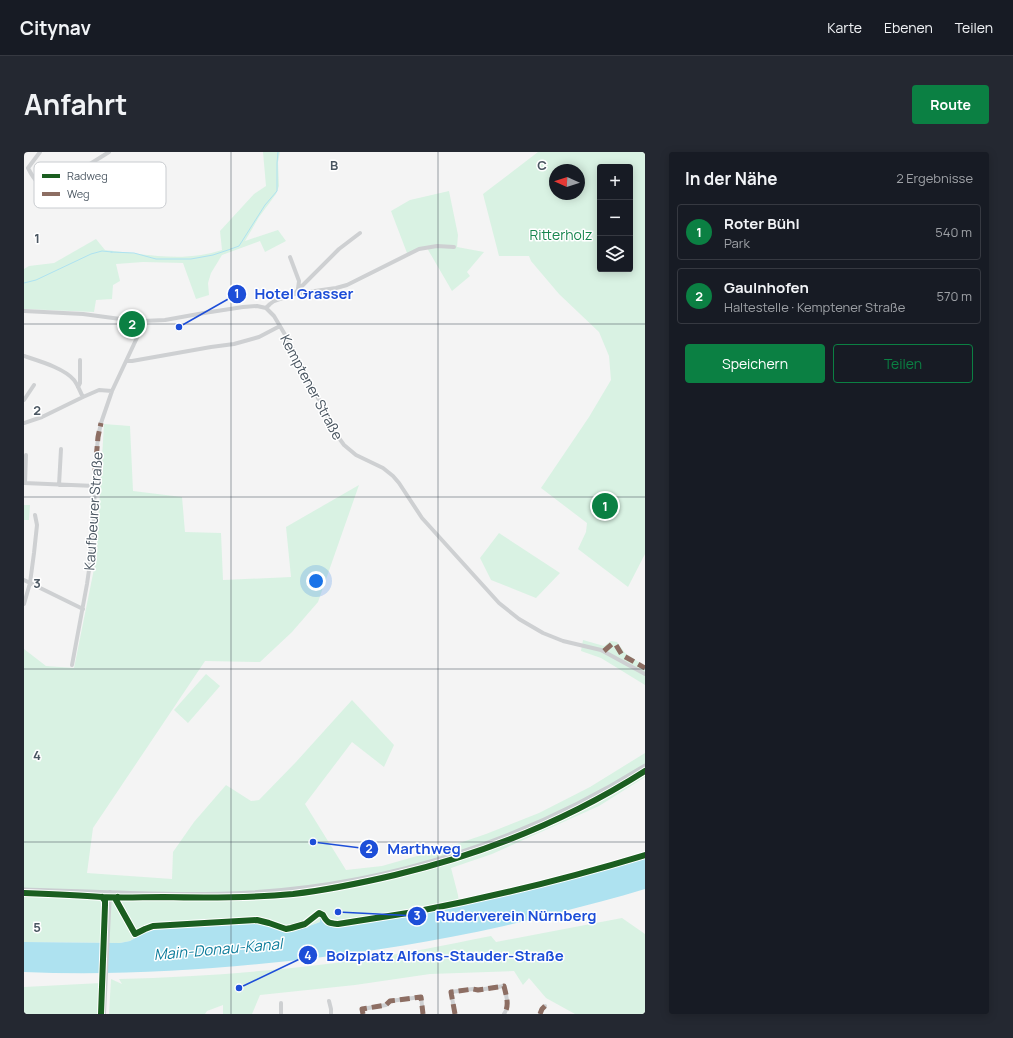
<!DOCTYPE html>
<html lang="de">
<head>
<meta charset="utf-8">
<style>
	body { margin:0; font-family:Manrope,sans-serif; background:#242831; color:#f1f3f6 }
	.controls { position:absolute; right:12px; top:12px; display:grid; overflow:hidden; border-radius:4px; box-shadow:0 2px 10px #0003 }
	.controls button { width:36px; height:36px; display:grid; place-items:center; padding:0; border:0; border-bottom:1px solid #363941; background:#171b24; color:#f1f3f6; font:20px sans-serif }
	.compass { position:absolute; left:525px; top:12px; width:36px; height:36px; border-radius:50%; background:#171b24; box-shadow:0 2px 10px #0003; rotate:273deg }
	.you { position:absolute; left:292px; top:429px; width:14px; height:14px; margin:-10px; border:3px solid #fff; border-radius:50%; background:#1a73e8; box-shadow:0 0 0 6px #1a73e833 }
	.badge { display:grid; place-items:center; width:26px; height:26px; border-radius:50%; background:#0b8043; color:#fff; font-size:13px; font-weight:700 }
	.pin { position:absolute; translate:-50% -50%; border:2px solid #fff; box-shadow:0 1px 4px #0006 }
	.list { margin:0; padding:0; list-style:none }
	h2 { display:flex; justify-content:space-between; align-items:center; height:52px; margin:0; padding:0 16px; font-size:17px }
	h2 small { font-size:13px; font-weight:400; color:#9ea1a6 }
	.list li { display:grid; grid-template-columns:26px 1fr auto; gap:12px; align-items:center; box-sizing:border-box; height:56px; margin:0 8px 8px; padding:0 8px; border:1px solid #363941; border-radius:4px }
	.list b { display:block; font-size:15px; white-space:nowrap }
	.list p { margin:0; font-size:13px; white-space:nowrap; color:#9ea1a6 }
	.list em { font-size:13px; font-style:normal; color:#9ea1a6 }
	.actions { display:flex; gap:8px; padding:12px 16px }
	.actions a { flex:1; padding:9px 0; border:1px solid #0b8043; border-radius:4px; text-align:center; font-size:14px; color:#0b8043 }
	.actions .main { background:#0b8043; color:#fff }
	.icon { flex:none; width:22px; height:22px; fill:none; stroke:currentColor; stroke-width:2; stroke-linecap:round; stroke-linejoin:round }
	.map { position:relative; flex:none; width:621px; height:862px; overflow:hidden; border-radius:4px }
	header { display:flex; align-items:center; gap:24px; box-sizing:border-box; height:56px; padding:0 20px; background:#171b24; border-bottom:1px solid #363941 }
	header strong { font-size:19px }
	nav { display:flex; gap:22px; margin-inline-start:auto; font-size:14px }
	.intro { display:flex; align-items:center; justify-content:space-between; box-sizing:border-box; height:96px; padding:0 24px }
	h1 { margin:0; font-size:28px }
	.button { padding:10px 18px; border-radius:4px; background:#0b8043; color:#fff; font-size:14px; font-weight:700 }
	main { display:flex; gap:24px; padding:0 24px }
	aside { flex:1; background:#171b24; border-radius:4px; box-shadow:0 2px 10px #0003 }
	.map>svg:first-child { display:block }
	.green { fill:#d9f2e3; fill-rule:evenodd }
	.water { fill:#aee2f0 }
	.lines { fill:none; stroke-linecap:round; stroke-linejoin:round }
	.stream { stroke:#aee2f0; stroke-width:1 }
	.minor { stroke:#ced0d2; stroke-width:4 }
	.major { stroke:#caced1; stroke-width:5 }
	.quiet { stroke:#8d6e63; stroke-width:5; stroke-dasharray:10 5; stroke-linecap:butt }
	.cycleway-casing { stroke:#fff; stroke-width:8 }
	.cycleway { stroke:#1b5e20; stroke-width:6 }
	.grid { fill:none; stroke:#4a5661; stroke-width:1; stroke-opacity:0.55 }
	.labels { text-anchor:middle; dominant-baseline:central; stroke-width:3; stroke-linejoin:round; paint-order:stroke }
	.park-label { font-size:14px; fill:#17864f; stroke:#fff }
	.street-label { font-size:14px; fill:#4a5661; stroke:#fff }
	.water-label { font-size:15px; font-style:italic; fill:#0c7c9b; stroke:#fff }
	.key { fill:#fff; stroke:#c9ccd0; stroke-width:1 }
	.key-label { font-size:11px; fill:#4a5661 }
	.grid-label { font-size:13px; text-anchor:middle; font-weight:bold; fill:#4a5661; stroke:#fff; stroke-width:3; stroke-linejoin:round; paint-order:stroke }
	.leader { fill:none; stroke:#1d4ed8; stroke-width:1.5 }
	.callout-dot { fill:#1d4ed8; stroke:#fff; stroke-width:1.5 }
	.mark-label { font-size:12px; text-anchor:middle; font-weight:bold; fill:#fff }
	.callout-label { font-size:15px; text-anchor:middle; font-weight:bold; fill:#1d4ed8; stroke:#fff; stroke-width:3; stroke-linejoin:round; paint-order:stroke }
</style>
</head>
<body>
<header>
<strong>Citynav</strong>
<nav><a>Karte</a><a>Ebenen</a><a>Teilen</a></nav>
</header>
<div class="intro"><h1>Anfahrt</h1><a class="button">Route</a></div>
<main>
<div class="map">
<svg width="621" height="862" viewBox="0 0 621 862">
	<rect width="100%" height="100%" fill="#f4f4f4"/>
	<!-- green -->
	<path class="green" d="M239 0H256L254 10 255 34 252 42 235 65 221 89 254 78 262 89 241 100 236 89 198 103 187 121 184 131 185 143 172 147 159 111 119 110 92 112 96 129 89 133 88 147 72 148 70 160 0 157V117L5 114 30 111 72 87 81 98C112 101 145 108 177 103 184 102 191 100 198 98L196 79 230 42 242 34Z
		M514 0H621V402L604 435 554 397 562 380 563 371 517 336 565 265 587 228 585 204 575 180 535 142 507 109 505 104H475L459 42ZM576 15H606V117H576ZM531 18H555V42H531Z
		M425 39 434 83 433 95 460 100 443 120 446 124 428 139 403 96 383 101 367 59 386 48Z
		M80 272 106 274 109 339 158 345 161 380 197 381 199 428 267 425 262 375 335 333 294 450 268 480 236 510 181 509 69 676 63 721 148 727 149 700 170 670 202 633 227 649 235 648 272 610 328 548 370 593 360 615 328 590 281 652 322 718 358 714 421 696 462 682 515 661 566 635 621 601V625L575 654 468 702 427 716 434 743 435 752 388 761 308 773C301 772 300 770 298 764H296V770L269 780 258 779 243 773 232 771 125 778 106 789 96 791 0 790V497L22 514 50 516 72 407Z
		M0 353H6L5 368H0Z
		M475 381 536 421 512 446 467 428 456 406Z
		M559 488 580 494 587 489 593 490 601 501 621 514V533L577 506 557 499Z
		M182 522 196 534 164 571 150 558Z
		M598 766 621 782V862H551L522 846 505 826 499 833 490 819 406 822 331 833 236 843 228 862H199V853L183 859 181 862H85L87 827 98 832 95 827C175 825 254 819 333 808 378 802 422 793 467 784L472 790Z
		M77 831 76 862H0V835Z"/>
	<!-- water -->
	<path class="water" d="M621 706V737C592 746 562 753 533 761 515 765 498 770 480 774 413 789 343 800 275 808 183 818 92 824 0 820V790L96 791 106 789 125 778 232 771 243 773 258 779 269 780 296 770V764L298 763C300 770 301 772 308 773L388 761 474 744 582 717Z"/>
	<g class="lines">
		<!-- stream -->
		<path class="stream" d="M87 100 110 101 132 107H167L189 103 204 98 215 94 241 53 253 39V11L254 0
			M0 131 12 128 67 102 78 99 88 100"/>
		<!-- minor -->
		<path class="minor" d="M16 0 4 16C8 24 16 36 26 37L85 0
			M266 105 275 129 274 137
			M270 142 312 136 323 133 395 97 413 94 430 95
			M242 156 246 152 250 149 270 142 315 97 336 81
			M0 159 59 162 104 168 119 169 141 168 180 161 219 155 233 154 242 156 250 164 263 186 281 220 312 282 320 293 332 303 359 316 369 324 375 331 398 366 475 451 495 467 519 481 539 489 577 498 621 522
			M0 204C15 209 40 216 50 228 54 233 56 240 59 245
			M103 209H108L187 195 210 192 235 185 256 174
			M54 235 56 231V208
			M0 248 10 233
			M0 271 18 265 59 245 75 238 88 239
			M0 331 71 334
			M1 331 2 303
			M35 333 37 297
			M0 428 59 457
			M0 452 6 431 10 401 13 373 11 363
			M48 513 63 432 65 418 70 365 71 319 74 285 77 271 88 239 118 175 119 169
			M305 849 307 857V862
			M257 851V862
			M80 862 86 740
			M339 862 338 857 362 853 366 849 397 845 399 862
			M431 862 427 840 449 837 454 838 480 834C482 843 486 854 480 862
			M516 862 518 857 521 854"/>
		<!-- major -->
		<path class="major" d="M0 738C75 740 151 745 227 741 367 733 502 688 621 614"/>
		<!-- quiet -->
		<path class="quiet" d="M71 319 74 285 77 271
			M580 499 588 492 592 493 598 503 621 516
			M339 862 338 857 362 853 366 849 397 845 399 862
			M431 862 427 840 449 837 454 838 480 834C482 843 486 854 480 862
			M516 862 518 857 521 854"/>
		<!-- cycleway casing -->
		<g class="cycleway-casing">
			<path id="cycleway" d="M0 741C26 742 52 743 78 745 98 746 119 745 139 745 182 746 226 746 269 742 303 738 337 731 371 723 459 702 544 668 621 619
				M94 745 92 748 111 782 121 777 129 774 233 768 245 771 262 777 267 776 281 772 295 761 299 763C303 771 305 771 314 772 339 768 365 764 390 760 468 745 545 726 621 703
				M77 862 81 753V749L78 745"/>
		</g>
		<!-- cycleway -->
		<use href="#cycleway" class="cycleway"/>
	</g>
	<!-- grid -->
	<path class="grid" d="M207 0V862M414 0V862M0 172H621M0 345H621M0 517H621M0 690H621"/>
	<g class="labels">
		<!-- park labels -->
		<g class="park-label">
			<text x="537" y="82">Ritterholz</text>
		</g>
		<!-- street labels -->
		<g class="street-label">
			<text transform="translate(288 235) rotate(62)">Kemptener Straße</text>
			<text transform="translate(69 359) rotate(-86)">Kaufbeurer Straße</text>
		</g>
		<!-- water labels -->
		<g class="water-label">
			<text transform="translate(194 797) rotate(-5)">Main-Donau-Kanal</text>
		</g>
	</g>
	<!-- legend -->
	<rect x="10" y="10" width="132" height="46" rx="6" class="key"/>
	<rect x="18" y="22" width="18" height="4" fill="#1b5e20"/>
	<rect x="18" y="40" width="18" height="4" fill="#8d6e63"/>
	<g class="key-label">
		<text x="43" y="28">Radweg</text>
		<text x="43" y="46">Weg</text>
	</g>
	<g class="grid-label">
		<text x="310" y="18">B</text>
		<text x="518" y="18">C</text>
		<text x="13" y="91">1</text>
		<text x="13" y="263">2</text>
		<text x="13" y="436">3</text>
		<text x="13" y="608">4</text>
		<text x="13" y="780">5</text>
	</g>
	<!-- callouts -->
	<path class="leader" d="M155 175L213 142M289 690L345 697M314 760L393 764M215 836L284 803"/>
	<g class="callout-dot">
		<circle cx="155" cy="175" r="4"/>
		<circle cx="289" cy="690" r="4"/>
		<circle cx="314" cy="760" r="4"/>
		<circle cx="215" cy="836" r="4"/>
		<circle cx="213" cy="142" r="10"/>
		<circle cx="345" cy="697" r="10"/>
		<circle cx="393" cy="764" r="10"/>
		<circle cx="284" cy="803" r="10"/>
	</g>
	<g class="mark-label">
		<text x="213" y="146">1</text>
		<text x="345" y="701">2</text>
		<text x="393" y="768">3</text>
		<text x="284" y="808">4</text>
	</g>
	<g class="callout-label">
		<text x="280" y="147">Hotel Grasser</text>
		<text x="400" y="702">Marthweg</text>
		<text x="492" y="769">Ruderverein Nürnberg</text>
		<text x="421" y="809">Bolzplatz Alfons-Stauder-Straße</text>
	</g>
</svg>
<div class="controls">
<button>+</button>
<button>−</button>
<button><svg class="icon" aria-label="layers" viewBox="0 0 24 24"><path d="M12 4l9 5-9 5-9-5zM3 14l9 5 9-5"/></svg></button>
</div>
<svg class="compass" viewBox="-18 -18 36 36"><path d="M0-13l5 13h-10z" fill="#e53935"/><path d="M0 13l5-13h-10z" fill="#9ea1a6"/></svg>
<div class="you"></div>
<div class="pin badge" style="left:581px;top:354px">1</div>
<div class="pin badge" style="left:108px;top:172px">2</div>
</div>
<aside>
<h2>In der Nähe<small>2 Ergebnisse</small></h2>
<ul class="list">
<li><span class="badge">1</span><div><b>Roter Bühl</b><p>Park</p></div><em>540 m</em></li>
<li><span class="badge">2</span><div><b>Gaulnhofen</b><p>Haltestelle · Kemptener Straße</p></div><em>570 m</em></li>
</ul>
<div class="actions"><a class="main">Speichern</a><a>Teilen</a></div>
</aside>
</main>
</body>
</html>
